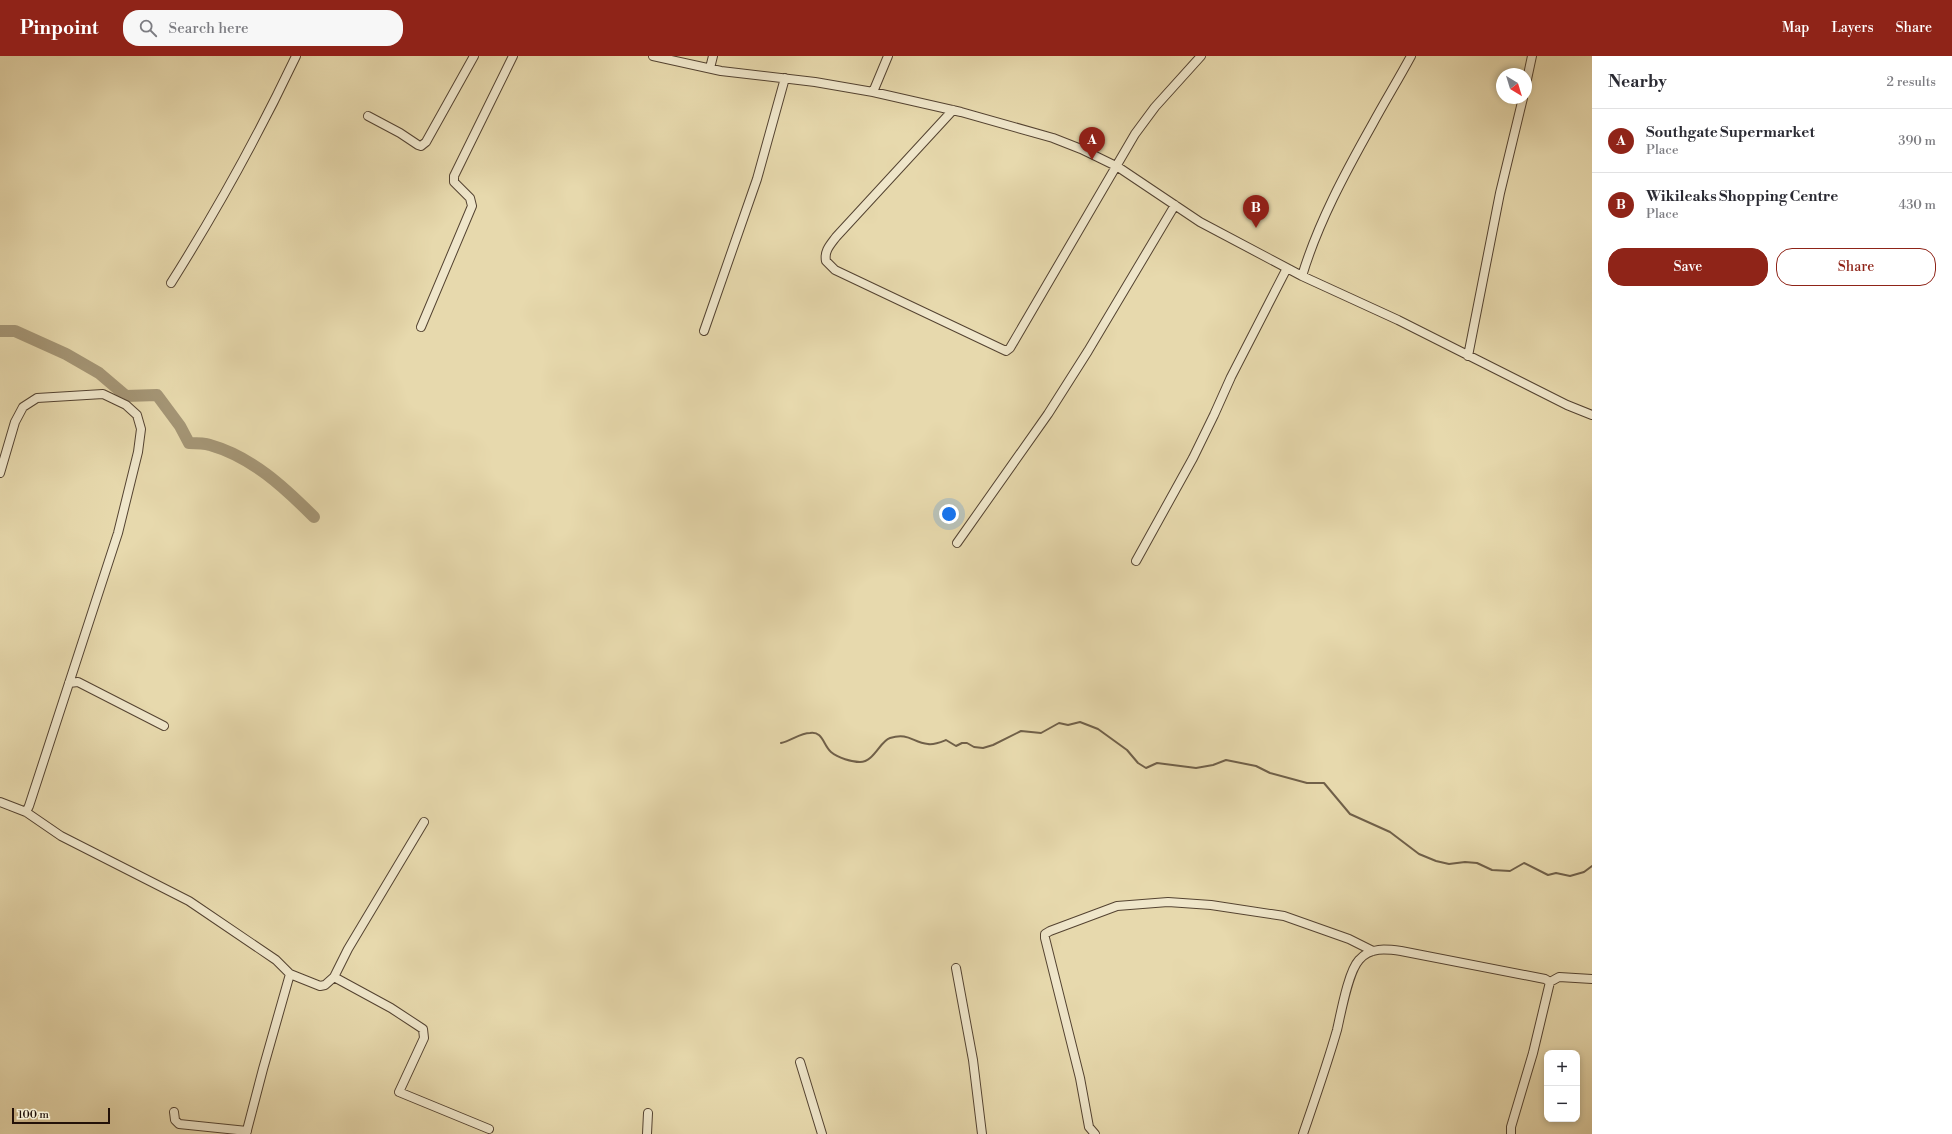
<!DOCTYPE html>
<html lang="en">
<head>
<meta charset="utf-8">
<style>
	body { margin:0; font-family:"Libre Bodoni",serif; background:#f7f7f7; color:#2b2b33 }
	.controls { position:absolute; right:12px; bottom:12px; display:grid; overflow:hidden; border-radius:8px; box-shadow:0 2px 6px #0003 }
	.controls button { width:36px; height:36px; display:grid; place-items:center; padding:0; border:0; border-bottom:1px solid #e1e1e2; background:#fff; color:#2b2b33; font:20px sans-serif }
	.compass { position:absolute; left:1496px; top:12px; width:36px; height:36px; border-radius:50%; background:#fff; box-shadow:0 2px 6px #0003; rotate:142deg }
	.scale { position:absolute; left:12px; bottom:10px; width:98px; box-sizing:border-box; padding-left:4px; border:2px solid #231108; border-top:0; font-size:11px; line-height:14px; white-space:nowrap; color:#231108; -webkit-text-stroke:3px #efe6ca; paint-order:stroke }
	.you { position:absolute; left:949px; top:458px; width:14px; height:14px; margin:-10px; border:3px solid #fff; border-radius:50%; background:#1a73e8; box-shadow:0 0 0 6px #1a73e833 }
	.badge { display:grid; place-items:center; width:26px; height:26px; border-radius:50%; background:#8f2418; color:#fff; font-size:13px; font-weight:700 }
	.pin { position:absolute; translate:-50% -33px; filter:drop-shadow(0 1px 2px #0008) }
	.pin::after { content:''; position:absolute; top:21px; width:14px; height:12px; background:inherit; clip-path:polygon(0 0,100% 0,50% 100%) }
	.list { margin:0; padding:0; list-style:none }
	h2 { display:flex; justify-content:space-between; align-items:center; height:52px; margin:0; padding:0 16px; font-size:17px }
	h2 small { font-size:13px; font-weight:400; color:#7c7c81 }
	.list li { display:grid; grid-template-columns:26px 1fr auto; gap:12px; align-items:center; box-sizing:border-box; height:64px; padding:0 16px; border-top:1px solid #e1e1e2 }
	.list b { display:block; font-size:15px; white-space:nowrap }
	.list p { margin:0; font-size:13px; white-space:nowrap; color:#7c7c81 }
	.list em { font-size:13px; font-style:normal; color:#7c7c81 }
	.actions { display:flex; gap:8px; padding:12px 16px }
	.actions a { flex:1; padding:9px 0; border:1px solid #8f2418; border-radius:16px; text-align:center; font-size:14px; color:#8f2418 }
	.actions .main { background:#8f2418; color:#fff }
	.icon { flex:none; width:22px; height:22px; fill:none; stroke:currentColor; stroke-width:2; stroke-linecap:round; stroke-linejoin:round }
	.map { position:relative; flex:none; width:1592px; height:1078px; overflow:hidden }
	header { display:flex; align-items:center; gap:24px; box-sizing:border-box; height:56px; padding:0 20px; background:#8f2418; color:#fff }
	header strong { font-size:19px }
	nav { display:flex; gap:22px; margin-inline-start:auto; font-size:14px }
	.search { width:280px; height:36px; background:#f7f7f7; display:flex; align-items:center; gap:10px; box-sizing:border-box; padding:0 14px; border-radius:16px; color:#7c7c81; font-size:15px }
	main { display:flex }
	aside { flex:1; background:#fff }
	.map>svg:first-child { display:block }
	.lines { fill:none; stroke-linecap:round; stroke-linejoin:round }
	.stream { stroke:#706049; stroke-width:2 }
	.river { stroke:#a49575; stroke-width:12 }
	.minor-casing { stroke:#544331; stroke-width:10 }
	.minor { stroke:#efe6ca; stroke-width:8 }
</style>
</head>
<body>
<header>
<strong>Pinpoint</strong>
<div class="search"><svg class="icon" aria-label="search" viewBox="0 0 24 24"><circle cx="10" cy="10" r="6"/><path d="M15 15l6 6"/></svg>Search here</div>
<nav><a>Map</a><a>Layers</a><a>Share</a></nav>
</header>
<main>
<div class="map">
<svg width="1592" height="1078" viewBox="0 0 1592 1078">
	<rect width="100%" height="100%" fill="#e7d9ad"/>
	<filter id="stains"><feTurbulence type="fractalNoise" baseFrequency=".005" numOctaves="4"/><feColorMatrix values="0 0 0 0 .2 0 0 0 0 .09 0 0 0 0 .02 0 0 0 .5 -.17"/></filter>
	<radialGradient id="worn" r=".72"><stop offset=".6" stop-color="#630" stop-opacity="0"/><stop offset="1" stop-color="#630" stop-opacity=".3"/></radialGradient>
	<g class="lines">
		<!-- stream -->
		<path class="stream" d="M781 687C791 685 800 677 810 677 823 675 823 689 831 696 838 702 852 706 860 706 874 706 880 685 890 682 909 676 913 687 928 688 934 689 941 686 946 684L956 690 962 687H967L974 691 983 692 993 689 1021 675 1041 677 1059 667 1068 669 1080 666 1098 673 1127 694 1138 707 1146 712 1157 707 1196 712 1213 709 1226 704 1256 710 1270 717 1307 727H1324L1350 758 1390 776 1419 798 1436 805 1449 808 1465 806 1477 807 1492 814 1510 815 1524 807 1548 819 1556 817 1570 820 1584 816 1592 810"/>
		<!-- river -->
		<path class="river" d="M0 275H15L66 298 99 317 126 340 157 339 180 370 189 387C196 387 204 387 210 389 252 401 284 431 314 461"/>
		<!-- minor casing -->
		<g class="minor-casing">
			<path id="minor" d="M653 0 721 15 815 26 873 36 961 56 1053 82 1081 93 1118 111 1200 166 1302 220 1398 264 1567 349 1592 359
				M710 12 713 0
				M1526 28 1532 0
				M873 36 888 0
				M953 54 836 181C830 189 824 195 826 205L835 214 1006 295 1010 292 1135 78 1155 51 1201 0
				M368 60 400 77 418 89 421 90 426 86 474 0
				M1302 220C1318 167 1345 117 1372 69 1385 45 1398 24 1411 0
				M171 227C217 154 259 78 296 0
				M421 271 472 150 470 142 454 126V120L513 0
				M704 275 757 123 785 22
				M1468 300 1500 137 1523 42
				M0 417 15 366 23 351 37 342 103 338 126 349 137 359 141 373 138 396 118 477 29 750 26 756 0 746
				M957 487 1048 358 1088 295 1175 149
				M1136 505 1193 402 1214 359 1231 321 1287 212
				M69 627 78 626 164 670
				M26 756 61 780 189 845 276 904 290 918 320 930 325 929 334 921 348 893 424 766
				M956 912 973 1004 982 1078
				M334 921 391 952 423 973 424 982 399 1036 489 1073
				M1550 926 1559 921 1592 923
				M800 1006 822 1078
				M174 1056 175 1064 179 1068 247 1075
				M246 1078 263 1013 290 918
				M647 1078 648 1057
				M1095 1078 1089 1071 1080 1022 1045 882V878L1050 875 1117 850 1168 846 1211 849 1284 860 1349 883 1373 895
				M1303 1078C1315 1043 1327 1009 1337 974 1341 957 1348 916 1359 904 1370 891 1386 893 1401 895L1545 923 1550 926 1533 997 1511 1071V1078"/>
		</g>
		<!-- minor -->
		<use href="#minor" class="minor"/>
	</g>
	<rect width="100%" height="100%" filter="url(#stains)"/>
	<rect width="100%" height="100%" fill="url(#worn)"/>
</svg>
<div class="controls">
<button>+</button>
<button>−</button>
</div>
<svg class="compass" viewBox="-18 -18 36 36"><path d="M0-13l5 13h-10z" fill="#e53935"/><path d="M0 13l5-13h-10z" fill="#7c7c81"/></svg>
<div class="scale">100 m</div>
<div class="you"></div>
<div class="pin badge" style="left:1092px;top:104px">A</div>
<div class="pin badge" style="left:1256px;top:172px">B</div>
</div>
<aside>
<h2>Nearby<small>2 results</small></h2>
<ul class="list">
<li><span class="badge">A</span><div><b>Southgate Supermarket</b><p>Place</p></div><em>390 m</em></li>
<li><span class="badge">B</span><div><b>Wikileaks Shopping Centre</b><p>Place</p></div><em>430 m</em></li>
</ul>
<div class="actions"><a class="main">Save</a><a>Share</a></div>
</aside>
</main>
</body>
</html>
